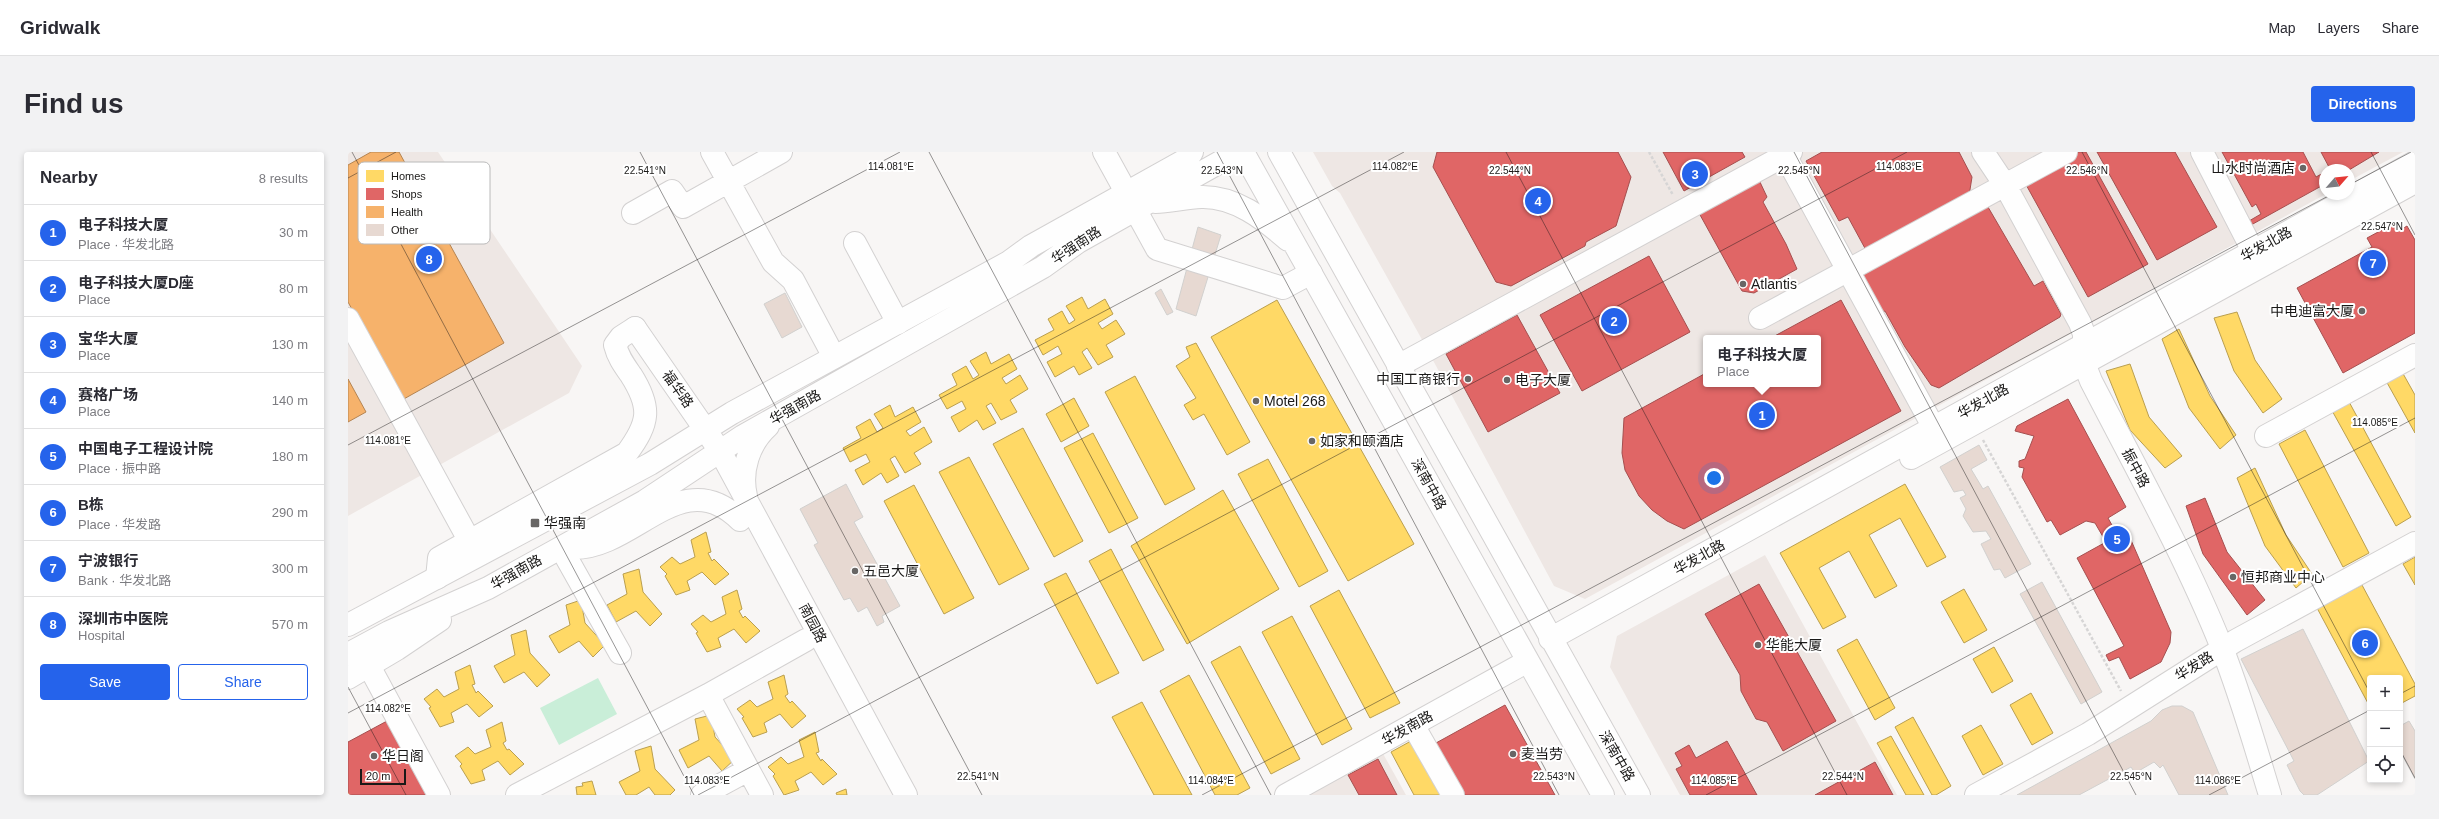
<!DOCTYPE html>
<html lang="en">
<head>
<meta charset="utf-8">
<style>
	body { margin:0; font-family:Helvetica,"Noto Sans SC",sans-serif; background:#f2f2f3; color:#2b2b33 }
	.controls { position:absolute; right:12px; bottom:12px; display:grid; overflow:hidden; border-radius:4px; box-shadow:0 2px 6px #0003 }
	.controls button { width:36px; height:36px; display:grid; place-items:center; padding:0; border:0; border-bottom:1px solid #e1e1e2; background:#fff; color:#2b2b33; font:20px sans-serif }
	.compass { position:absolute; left:1971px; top:12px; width:36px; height:36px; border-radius:50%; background:#fff; box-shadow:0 2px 6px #0003; rotate:62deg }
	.scale { position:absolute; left:12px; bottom:10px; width:46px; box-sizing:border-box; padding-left:4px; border:2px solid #1a1918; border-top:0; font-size:11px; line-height:14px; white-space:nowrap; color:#1a1918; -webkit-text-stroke:3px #fff; paint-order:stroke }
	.you { position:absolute; left:1366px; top:326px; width:14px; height:14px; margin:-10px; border:3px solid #fff; border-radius:50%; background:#1a73e8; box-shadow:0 0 0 6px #1a73e833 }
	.badge { display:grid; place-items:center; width:26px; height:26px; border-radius:50%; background:#2563eb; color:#fff; font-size:13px; font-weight:700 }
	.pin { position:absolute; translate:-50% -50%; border:2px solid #fff; box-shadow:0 1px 4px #0006 }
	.popup { position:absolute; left:1355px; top:183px; width:118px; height:52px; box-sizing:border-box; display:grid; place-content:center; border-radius:4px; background:#fff; filter:drop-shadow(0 1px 3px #0005); font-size:13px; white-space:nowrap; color:#7c7c81 }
	.popup b { font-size:15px; color:#2b2b33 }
	.popup::after { content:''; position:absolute; left:50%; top:100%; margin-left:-8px; border:8px solid transparent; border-top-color:#fff }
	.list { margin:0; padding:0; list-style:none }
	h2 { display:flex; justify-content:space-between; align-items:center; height:52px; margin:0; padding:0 16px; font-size:17px }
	h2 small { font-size:13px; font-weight:400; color:#7c7c81 }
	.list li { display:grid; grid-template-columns:26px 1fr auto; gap:12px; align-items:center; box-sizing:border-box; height:56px; padding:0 16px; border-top:1px solid #e1e1e2 }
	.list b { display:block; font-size:15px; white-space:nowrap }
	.list p { margin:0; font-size:13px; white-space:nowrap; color:#7c7c81 }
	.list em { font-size:13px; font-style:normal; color:#7c7c81 }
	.actions { display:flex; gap:8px; padding:12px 16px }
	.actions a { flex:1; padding:9px 0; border:1px solid #2563eb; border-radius:4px; text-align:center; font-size:14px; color:#2563eb }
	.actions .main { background:#2563eb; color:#fff }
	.icon { flex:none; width:22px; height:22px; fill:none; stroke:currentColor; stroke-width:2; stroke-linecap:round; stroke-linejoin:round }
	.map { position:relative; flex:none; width:2067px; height:643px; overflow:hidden; border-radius:4px }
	header { display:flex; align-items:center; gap:24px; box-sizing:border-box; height:56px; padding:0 20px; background:#fff; border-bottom:1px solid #e1e1e2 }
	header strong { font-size:19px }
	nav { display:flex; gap:22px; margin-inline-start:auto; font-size:14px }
	.intro { display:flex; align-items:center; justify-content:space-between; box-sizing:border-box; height:96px; padding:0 24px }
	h1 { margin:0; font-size:28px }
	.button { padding:10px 18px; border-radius:4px; background:#2563eb; color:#fff; font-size:14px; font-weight:700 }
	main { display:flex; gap:24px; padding:0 24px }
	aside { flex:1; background:#fff; border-radius:4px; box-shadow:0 2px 6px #0003 }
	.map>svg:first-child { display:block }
	.built { fill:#eee7e4; fill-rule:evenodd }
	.green { fill:#c9eed8 }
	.homes { fill:#ffd966; stroke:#ba9f4f }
	.shops { fill:#e06666; stroke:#a54f4f }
	.health { fill:#f6b26b; stroke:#b48452 }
	.building { fill:#e7d9d2; stroke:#d1d0ce }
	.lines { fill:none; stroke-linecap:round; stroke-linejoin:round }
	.minor-casing { stroke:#d3d1d1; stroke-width:24 }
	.major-casing { stroke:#d3d1d1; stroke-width:24 }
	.path { stroke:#d6d5d5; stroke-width:2.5; stroke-dasharray:3 2; stroke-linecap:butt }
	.minor { stroke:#fefefe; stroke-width:22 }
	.major { stroke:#fefefe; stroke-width:22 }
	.ticks { fill:none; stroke:#1a1918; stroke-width:1; stroke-opacity:0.45 }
	.poi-dot { fill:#686665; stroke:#fff; stroke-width:1.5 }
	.labels { text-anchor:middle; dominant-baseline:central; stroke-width:4; stroke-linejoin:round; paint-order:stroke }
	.poi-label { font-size:14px; fill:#1a1918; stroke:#fff; text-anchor:start }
	.street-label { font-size:14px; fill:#1a1918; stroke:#fff }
	.key { fill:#fff; stroke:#bababa; stroke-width:1 }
	.key-label { font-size:11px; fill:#1a1918 }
	.ticks-label { font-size:10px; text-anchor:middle; fill:#1a1918; stroke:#fff; stroke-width:4; stroke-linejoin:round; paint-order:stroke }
</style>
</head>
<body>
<header>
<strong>Gridwalk</strong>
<nav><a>Map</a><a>Layers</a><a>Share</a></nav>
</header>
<div class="intro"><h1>Find us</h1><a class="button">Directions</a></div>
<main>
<aside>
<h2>Nearby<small>8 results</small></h2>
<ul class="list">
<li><span class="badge">1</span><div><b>电子科技大厦</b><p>Place · 华发北路</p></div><em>30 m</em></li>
<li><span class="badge">2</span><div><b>电子科技大厦D座</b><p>Place</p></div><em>80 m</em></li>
<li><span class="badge">3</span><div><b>宝华大厦</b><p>Place</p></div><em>130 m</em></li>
<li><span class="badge">4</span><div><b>赛格广场</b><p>Place</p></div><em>140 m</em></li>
<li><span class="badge">5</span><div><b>中国电子工程设计院</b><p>Place · 振中路</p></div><em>180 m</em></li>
<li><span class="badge">6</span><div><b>B栋</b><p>Place · 华发路</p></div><em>290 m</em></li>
<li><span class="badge">7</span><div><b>宁波银行</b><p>Bank · 华发北路</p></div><em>300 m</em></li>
<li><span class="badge">8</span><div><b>深圳市中医院</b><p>Hospital</p></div><em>570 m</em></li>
</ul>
<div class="actions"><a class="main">Save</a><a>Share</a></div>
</aside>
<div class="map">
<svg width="2067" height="643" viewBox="0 0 2067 643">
	<rect width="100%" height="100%" fill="#f8f6f5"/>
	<!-- built -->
	<path class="built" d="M0 0H90L234 214 221 241 0 364Z
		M965 0H2055L2001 29V18H1977L1978 42 1237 447 1206 434 1072 184 992 41 984 34ZM1358 186H1470V232H1358Z
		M1417 403 1549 643H1332L1262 515 1269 484Z
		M1033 598 1058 643H951Z"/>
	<!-- green -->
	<path class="green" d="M250 526 269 562 211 593 192 556Z"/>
	<!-- homes -->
	<path class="homes" d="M734 145 740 157 757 147 765 162 750 171 754 177 768 168 777 182 758 193 765 205 750 213 739 196 734 200 744 216 731 223 726 214 707 225 699 210 714 202 710 194 695 203 687 188 706 178 700 167 714 159 721 172 727 168 718 154Z
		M929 148 1066 392 1000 429 863 185Z
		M1889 160 1907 208 1934 247 1915 261 1886 219 1866 166Z
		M1831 177 1862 244 1888 283 1872 297 1841 256 1814 187Z
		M848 191 902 290 879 303 856 262 845 268 836 253 848 246 828 214 842 205 838 195Z
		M638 200 643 212 661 202 669 217 654 226 658 232 672 223 680 237 662 248 669 260 653 268 643 251 638 254 648 271 635 278 629 268 611 280 603 265 618 257 614 249 599 257 591 243 609 233 604 222 618 214 625 227 631 223 622 209Z
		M1782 212 1801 265 1834 304 1817 316 1782 278 1758 219Z
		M2053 218 2067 243V281L2037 227Z
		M787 224 847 337 817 353 757 240Z
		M726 246 741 274 713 290 698 262Z
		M1999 246 2063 365 2048 374 1982 255Z
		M542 253 547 265 565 255 573 270 558 279 562 284 576 275 584 290 566 301 573 312 557 321 547 304 542 307 551 324 539 331 533 321 515 333 507 318 522 310 518 302 502 310 495 296 513 286 508 275 522 267 529 280 535 276 526 262Z
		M675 276 735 389 706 405 645 292Z
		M1957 278 2021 401 1995 415 1931 292Z
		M745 281 790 366 761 381 716 296Z
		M621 305 681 417 651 433 591 320Z
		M920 307 980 419 951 435 890 322Z
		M1907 316 1938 383 1964 422 1948 436 1917 394 1889 326Z
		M1557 332 1598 405 1579 415 1552 366 1521 383 1549 434 1527 446 1501 399 1471 416 1498 465 1475 477 1432 401Z
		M566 333 626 446 596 462 536 349Z
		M875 338 931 437 839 492 783 394Z
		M358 380 363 400 360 401 364 409 366 407 381 422 367 433 354 420 339 429 342 438 328 443 317 424 319 422 312 415 324 405 332 412 347 405 343 388Z
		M763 397 816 498 795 509 741 409Z
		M2067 405V433L2055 412Z
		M291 417 295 440 314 462 302 474 288 459 268 470 259 453 279 442 275 422Z
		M718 421 771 521 749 532 696 432Z
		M2014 433 2067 532V544L2052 552V526H2022V555L1969 456Z
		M1616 437 1639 478 1616 491 1593 450Z
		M389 438 394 457 391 459 395 466 397 464 412 479 398 491 386 477 370 486 373 495 359 500 348 481 350 480 343 472 355 463 363 470 378 462 374 445Z
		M991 438 1052 551 1022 566 962 454Z
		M233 448 237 471 257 493 245 505 231 489 211 501 201 484 222 473 218 453Z
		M944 464 1004 577 974 593 914 480Z
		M178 478 182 501 202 523 189 535 176 520 156 531 146 514 167 503 163 483Z
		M1509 487 1547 556 1527 568 1489 498Z
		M892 494 952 607 923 622 863 510Z
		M1646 495 1665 529 1644 541 1625 507Z
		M122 513 127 532 124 533 128 541 130 539 145 554 131 565 119 552 103 561 106 570 92 575 81 556 83 555 76 547 89 537 96 545 111 537 107 520Z
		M436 523 440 542 437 544 442 551 444 549 458 564 444 576 432 562 416 571 419 580 405 585 394 566 396 565 389 557 402 548 409 555 425 547 420 530Z
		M841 523 902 636 889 643H867L812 539Z
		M1683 541 1705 581 1684 593 1662 553Z
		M794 550 844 643H806L764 565Z
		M363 563 367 585 387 607 374 619 361 604 340 616 331 598 351 588 347 567Z
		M1565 565 1603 634 1588 643H1584L1547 575Z
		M154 570 158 589 155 591 159 598 161 597 176 612 162 623 150 609 134 618 137 628 123 632 112 614 114 612 107 604 120 595 127 602 143 595 138 578Z
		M1633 573 1655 612 1635 623 1614 584Z
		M467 580 471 600 468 601 473 609 474 607 489 622 475 633 463 620 447 629 451 638 436 643 425 624 427 622 420 615 433 605 440 612 456 605 451 588Z
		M18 583 23 593 41 584 58 614 41 624 51 643H29L11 637 0 643V593Z
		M1543 584 1576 643H1558L1529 591Z
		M1063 589 1093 643H1066L1043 600Z
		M303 594 307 617 327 638 322 643H307L301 635 288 643H278L271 630 292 619 287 599Z
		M1149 613 1157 626 1172 618 1186 643H1128L1143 635 1136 621Z
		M244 629 248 643H229L228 635 235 634 234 631Z
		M498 637 499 643H489L488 641Z"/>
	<!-- shops -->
	<path class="shops" d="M1089 0H1270L1283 25 1268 74 1238 90 1237 94 1163 134 1148 130 1085 15Z
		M1315 0H1394L1397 5 1336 39Z
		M1474 0H1611L1624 25 1621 44 1519 100 1500 65 1491 69 1458 9Z
		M1727 0H1738L1800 112 1740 145 1676 29Z
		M1749 0H1827L1869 75 1809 108Z
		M1874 0H1955L1968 25 1977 20V32L1903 73 1901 69 1913 62 1908 52 1904 55Z
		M1973 0H2031L2001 18H1980L1982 17Z
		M1411 28 1419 45 1415 50 1438 92 1449 117 1406 141 1394 139 1351 61Z
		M1640 55 1686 134 1695 129 1713 162 1712 165 1591 236 1583 233 1557 195 1537 159 1534 160 1514 123Z
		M2045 72 2049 80 2059 74 2067 88V181L1995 221 1949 136 2024 95 2019 86Z
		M1301 104 1342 180 1234 239 1192 163Z
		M1493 148 1553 259 1336 377 1319 369 1304 358 1291 344 1277 318 1274 301 1276 266 1358 221V232H1470V186H1423Z
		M1169 163 1212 241 1140 280 1098 202Z
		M1720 247 1778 355 1760 366 1770 384 1779 379 1823 480 1822 491 1813 510 1782 527 1771 505 1761 509 1758 503 1776 494 1729 406 1758 390 1747 371 1738 369 1712 383 1703 368 1699 370 1674 325 1676 316 1671 315V309L1677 307 1686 284 1667 279 1669 274Z
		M1857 346 1879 400 1917 448 1899 463 1855 402 1838 354Z
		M1411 432 1488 569 1435 599 1419 570 1408 567 1393 539 1392 523 1357 462Z
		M1157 553 1207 643H1116L1088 591Z
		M39 569 79 643H0V590Z
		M1379 589 1409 643H1342L1328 617 1334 614 1327 601 1341 593 1348 606Z
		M1030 607 1049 643H1011L1000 623Z
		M1527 610 1545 643H1467Z"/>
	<!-- health -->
	<path class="health" d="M23 0H51L156 191 54 248 0 150V13Z
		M0 227 18 260 0 270Z"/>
	<!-- building -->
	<path class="building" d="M850 75 873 83 848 164 828 157Z
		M813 137 825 160 819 163 807 141Z
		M437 141 454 175 434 186 416 152Z
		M1631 293 1639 308 1623 317 1635 337 1640 334 1683 412 1657 426 1652 417 1646 418 1633 392 1643 387 1638 379 1625 380 1615 364 1618 357 1612 346 1618 343 1615 338 1606 340 1592 315Z
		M498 332 515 365 506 370 552 454 534 464 536 470 529 474 519 455 510 460 502 446 496 448 466 393 470 391 452 357Z
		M1694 430 1754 540 1733 552 1672 442Z
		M1955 477 2021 609 1969 643H1956L1952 639 1939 613 1946 609 1893 507Z
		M1824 554H1834L1845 560 1880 643H1831L1815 613 1812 616 1806 610 1787 621 1783 615 1731 643H1669L1803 569 1814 558Z
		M2061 569 2067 579V627L2052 599V574Z"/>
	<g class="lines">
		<!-- minor casing -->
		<g class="minor-casing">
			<path id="minor" d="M364 0 425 110 445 128 486 205
				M756 0 778 40
				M1635 0 1657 33 1732 171 1736 182V211L1743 229C1788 316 1838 406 1874 496 1893 544 1907 594 1922 643
				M1854 0 1905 99
				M1437 3 1586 276
				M787 57 809 97 935 136 963 121
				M285 61 324 39 335 55 433 0
				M507 91 550 171
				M1412 166 1718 0
				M0 167 121 388
				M1050 214 1443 0
				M1918 284 2067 203
				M213 396 272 501
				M89 426 91 406 279 301C301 271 304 256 283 223 276 213 270 205 267 193L273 185 287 176
				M21 514 91 643
				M360 543 414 643
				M1065 573 1105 643
				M169 643 360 543 458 488
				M354 643 400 618
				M1628 643 1740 582 1887 489 2067 391"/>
		</g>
		<!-- major casing -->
		<g class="major-casing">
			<path id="major" d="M895 0 1255 643
				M931 0 1291 643
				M807 50C822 49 838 46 853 45 887 44 916 67 940 88
				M287 176 372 299 558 643
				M1563 306 2067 30
				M398 344C392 319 401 291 420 274
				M226 396C287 396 334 310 392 368
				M0 473 302 312 384 261 661 110 683 94 839 7 844 0
				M1202 487 2067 10
				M0 502 41 480 140 436 297 349 395 284 695 115 730 90 890 0
				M0 526 49 497 92 468
				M938 643 1180 509"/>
		</g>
		<!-- path -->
		<path class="path" d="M1301 0 1325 43
			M1635 288 1773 539"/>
		<!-- minor -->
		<use href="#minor" class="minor"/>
		<!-- major -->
		<use href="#major" class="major"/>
	</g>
	<!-- ticks -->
	<path class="ticks" d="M4 0 346 643M292 0 634 643M581 0 923 643M869 0 1211 643M1158 0 1499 643M1446 0 1788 643M1734 0 2022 541M2023 0 2067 83M0 26 48 0M2001 33 2063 0M0 293 552 0M0 535 58 643M2052 542 2067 534M0 561 1056 0M2052 598 2067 626M350 643 1559 0M854 643 1984 42M1358 643 2067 266M1861 643 2022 558"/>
	<!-- markers -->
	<g class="poi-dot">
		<circle cx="1955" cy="16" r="4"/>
		<circle cx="1395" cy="132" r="4"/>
		<circle cx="2014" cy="159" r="4"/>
		<circle cx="1120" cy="227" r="4"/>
		<circle cx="1159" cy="228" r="4"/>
		<circle cx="908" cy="249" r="4"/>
		<circle cx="964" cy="289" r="4"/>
		<rect x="182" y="366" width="10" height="10" rx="2"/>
		<circle cx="507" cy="419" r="4"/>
		<circle cx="1885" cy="425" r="4"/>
		<circle cx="1410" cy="493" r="4"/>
		<circle cx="1165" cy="602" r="4"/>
		<circle cx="26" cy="604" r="4"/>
	</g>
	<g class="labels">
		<!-- poi labels -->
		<g class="poi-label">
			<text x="1947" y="16" text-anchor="end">山水时尚酒店</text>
			<text x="1403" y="132">Atlantis</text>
			<text x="2006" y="159" text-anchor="end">中电迪富大厦</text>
			<text x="1112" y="227" text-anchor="end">中国工商银行</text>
			<text x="1167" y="228">电子大厦</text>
			<text x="916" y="249">Motel 268</text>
			<text x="972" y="289">如家和颐酒店</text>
			<text x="196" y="371">华强南</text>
			<text x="515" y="419">五邑大厦</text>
			<text x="1893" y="425">恒邦商业中心</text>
			<text x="1418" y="493">华能大厦</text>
			<text x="1173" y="602">麦当劳</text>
			<text x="34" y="604">华日阁</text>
		</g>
		<!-- street labels -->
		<g class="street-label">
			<text transform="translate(1918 92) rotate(-29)">华发北路</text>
			<text transform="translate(728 93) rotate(-33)">华强南路</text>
			<text transform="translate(330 237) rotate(55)">福华路</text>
			<text transform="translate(1635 249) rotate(-29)">华发北路</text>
			<text transform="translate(447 255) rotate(-29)">华强南路</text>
			<text transform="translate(1788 316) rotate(62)">振中路</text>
			<text transform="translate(1081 332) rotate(61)">深南中路</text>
			<text transform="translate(1351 405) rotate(-29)">华发北路</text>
			<text transform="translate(168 420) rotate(-29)">华强南路</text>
			<text transform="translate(465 471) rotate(62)">南园路</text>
			<text transform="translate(1846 514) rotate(-32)">华发路</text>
			<text transform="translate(1059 576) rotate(-29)">华发南路</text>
			<text transform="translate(1269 604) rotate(60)">深南中路</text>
		</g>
	</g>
	<!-- legend -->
	<rect x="10" y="10" width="132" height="82" rx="6" class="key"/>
	<rect x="18" y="18" width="18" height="12" fill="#ffd966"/>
	<rect x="18" y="36" width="18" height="12" fill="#e06666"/>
	<rect x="18" y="54" width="18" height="12" fill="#f6b26b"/>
	<rect x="18" y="72" width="18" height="12" fill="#e7d9d2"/>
	<g class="key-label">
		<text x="43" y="28">Homes</text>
		<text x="43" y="46">Shops</text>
		<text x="43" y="64">Health</text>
		<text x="43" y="82">Other</text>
	</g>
	<g class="ticks-label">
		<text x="543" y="18">114.081°E</text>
		<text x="1047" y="18">114.082°E</text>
		<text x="1551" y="18">114.083°E</text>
		<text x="297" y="22">22.541°N</text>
		<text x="874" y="22">22.543°N</text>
		<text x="1162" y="22">22.544°N</text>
		<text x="1451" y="22">22.545°N</text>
		<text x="1739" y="22">22.546°N</text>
		<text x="2034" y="78">22.547°N</text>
		<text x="2027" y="274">114.085°E</text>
		<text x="40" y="292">114.081°E</text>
		<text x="40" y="560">114.082°E</text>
		<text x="630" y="628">22.541°N</text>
		<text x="1206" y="628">22.543°N</text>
		<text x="1495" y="628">22.544°N</text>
		<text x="1783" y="628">22.545°N</text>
		<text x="359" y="632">114.083°E</text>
		<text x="863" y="632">114.084°E</text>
		<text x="1366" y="632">114.085°E</text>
		<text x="1870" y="632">114.086°E</text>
	</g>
</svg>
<div class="controls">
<button>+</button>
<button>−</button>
<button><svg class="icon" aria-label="locate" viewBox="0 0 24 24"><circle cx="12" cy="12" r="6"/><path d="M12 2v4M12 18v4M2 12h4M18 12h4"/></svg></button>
</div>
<svg class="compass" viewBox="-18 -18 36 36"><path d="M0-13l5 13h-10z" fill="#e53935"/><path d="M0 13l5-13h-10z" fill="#7c7c81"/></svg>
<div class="scale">20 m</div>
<div class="you"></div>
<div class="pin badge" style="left:1414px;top:263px">1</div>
<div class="popup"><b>电子科技大厦</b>Place</div>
<div class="pin badge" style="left:1266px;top:169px">2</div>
<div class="pin badge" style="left:1347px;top:22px">3</div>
<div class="pin badge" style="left:1190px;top:49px">4</div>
<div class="pin badge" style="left:1769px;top:387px">5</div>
<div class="pin badge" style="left:2017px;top:491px">6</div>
<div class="pin badge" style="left:2025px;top:111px">7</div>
<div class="pin badge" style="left:81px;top:107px">8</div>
</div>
</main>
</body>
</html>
